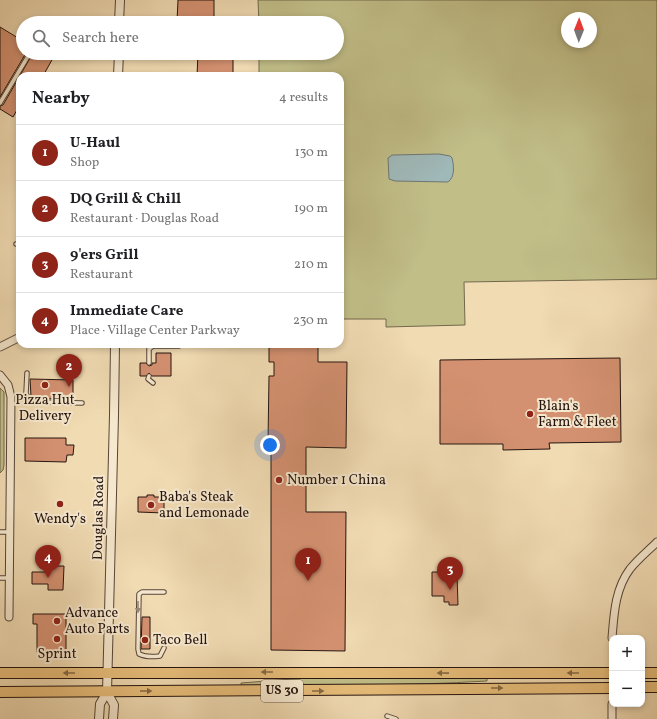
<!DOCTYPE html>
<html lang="en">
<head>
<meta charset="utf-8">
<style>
	body { margin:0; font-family:Vollkorn,serif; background:#f6f6f6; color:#202124 }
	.controls { position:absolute; right:12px; bottom:12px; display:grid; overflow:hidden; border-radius:8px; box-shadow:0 2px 6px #0003 }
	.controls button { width:36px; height:36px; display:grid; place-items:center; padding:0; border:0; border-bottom:1px solid #e0e0e0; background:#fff; color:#202124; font:20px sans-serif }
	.compass { position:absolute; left:561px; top:12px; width:36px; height:36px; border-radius:50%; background:#fff; box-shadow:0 2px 6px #0003; rotate:1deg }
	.you { position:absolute; left:270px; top:445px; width:14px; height:14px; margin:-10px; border:3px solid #fff; border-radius:50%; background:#1a73e8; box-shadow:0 0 0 6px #1a73e833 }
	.badge { display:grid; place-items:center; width:26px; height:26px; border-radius:50%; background:#8f2418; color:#fff; font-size:13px; font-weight:700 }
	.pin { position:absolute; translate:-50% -33px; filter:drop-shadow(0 1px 2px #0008) }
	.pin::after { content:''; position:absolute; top:21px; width:14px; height:12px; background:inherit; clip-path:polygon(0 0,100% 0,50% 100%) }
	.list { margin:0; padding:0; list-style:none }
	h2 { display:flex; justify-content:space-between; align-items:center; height:52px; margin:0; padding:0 16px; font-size:17px }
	h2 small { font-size:13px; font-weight:400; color:#757577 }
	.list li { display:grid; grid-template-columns:26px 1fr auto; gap:12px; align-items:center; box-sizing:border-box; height:56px; padding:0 16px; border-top:1px solid #e0e0e0 }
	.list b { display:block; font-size:15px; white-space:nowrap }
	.list p { margin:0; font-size:13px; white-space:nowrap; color:#757577 }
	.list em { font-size:13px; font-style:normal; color:#757577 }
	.icon { flex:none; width:22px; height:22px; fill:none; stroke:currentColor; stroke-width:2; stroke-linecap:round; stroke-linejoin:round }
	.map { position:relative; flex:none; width:657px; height:719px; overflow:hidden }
	.search { position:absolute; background:#fff; box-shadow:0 2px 6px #0003; left:16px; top:16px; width:328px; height:44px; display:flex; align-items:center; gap:10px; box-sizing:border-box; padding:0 14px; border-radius:22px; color:#757577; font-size:15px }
	.panel { position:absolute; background:#fff; box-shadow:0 2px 6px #0003; left:16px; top:72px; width:328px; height:276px; border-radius:12px }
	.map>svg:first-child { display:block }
	.green { fill:#c1be88; stroke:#72694c; fill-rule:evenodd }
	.water { fill:#9fb8b8; stroke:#6e7674 }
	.building { fill:#d49171; stroke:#24140f }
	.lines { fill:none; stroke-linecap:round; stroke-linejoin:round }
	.service-casing { stroke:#574638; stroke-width:5.5 }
	.minor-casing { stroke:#574638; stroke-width:9 }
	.tertiary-casing { stroke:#574638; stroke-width:10 }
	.primary-casing { stroke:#24140f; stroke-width:12 }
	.service { stroke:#f6e8ce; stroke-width:3.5 }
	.minor { stroke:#f6e8ce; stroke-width:7 }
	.tertiary { stroke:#f6e8ce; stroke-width:8 }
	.primary { stroke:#e8be7a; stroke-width:10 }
	.oneway { fill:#988978 }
	.oneway2 { fill:#866944 }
	.poi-dot { fill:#8f2418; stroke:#f6e8ce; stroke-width:1.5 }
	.labels { text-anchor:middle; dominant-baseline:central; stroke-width:4; stroke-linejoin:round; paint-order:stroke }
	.shield { fill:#f6e8ce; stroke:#635448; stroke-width:1 }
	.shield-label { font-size:13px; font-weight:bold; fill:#24140f }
	.poi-label { font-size:14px; fill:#24140f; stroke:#f6e8ce; text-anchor:start }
	.street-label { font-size:14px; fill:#24140f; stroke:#f6e8ce }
</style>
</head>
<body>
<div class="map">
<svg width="657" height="719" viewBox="0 0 657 719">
	<rect width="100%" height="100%" fill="#f1dbb3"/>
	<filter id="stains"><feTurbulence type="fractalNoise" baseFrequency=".005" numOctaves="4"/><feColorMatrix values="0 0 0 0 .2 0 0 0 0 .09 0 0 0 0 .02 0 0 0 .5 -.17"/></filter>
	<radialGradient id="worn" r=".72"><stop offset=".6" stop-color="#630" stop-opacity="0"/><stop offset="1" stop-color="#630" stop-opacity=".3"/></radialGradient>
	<!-- green -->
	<path class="green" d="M258 0H657V279L464 282 465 325 386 327V319H340V76H259V53H337V23H259ZM567 18H591V42H567Z
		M0 388 4 392V465L3 470 0 473Z
		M318 677 487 678V681C405 686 323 685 241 686V683Z"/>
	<!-- water -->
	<path class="water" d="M439 154 450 156 452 158C454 166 455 177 448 182L395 181 389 179 388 158 392 155Z"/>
	<!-- building -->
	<path class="building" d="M178 0H214V23L177 21Z
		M0 27 23 41V53H26L0 97Z
		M33 53H46L53 58 43 76H20V112L17 110 13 117 0 109V106L3 105Z
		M198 53H233V76H197Z
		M269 344H318V362H347L346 448 306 447V512H346L345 651 271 650V442H268L269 376H274V362H269Z
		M156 353H171V376H152L149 373 146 376H140V363H146L149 366 152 365V363H156Z
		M620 358 621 442 549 443 550 449 503 450V444H440V360Z
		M30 379 73 380V400L36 398 31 396Z
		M25 438H66V445H74L73 455H67L66 462 25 461Z
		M147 495H154V497H164V513L138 512V497H147Z
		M440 565H452V574H457L458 605H449V602H444V596H432V572H440Z
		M48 566H64L63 590H48V584H32V572H48Z
		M33 614H66V652H37V624H33Z
		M142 617H150V649H141Z"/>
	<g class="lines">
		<!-- service casing -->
		<g class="service-casing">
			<path id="service" d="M0 103 30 53
				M16 244H20
				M149 363V349L153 346H179
				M27 373 26 393 28 398 37 402 82 403
				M149 376 148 379 153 383
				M0 532H9
				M0 578H9
				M164 592H142L139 594 138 649 139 654C145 657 153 657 160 656L164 648
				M387 716 396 719"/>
		</g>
		<!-- minor casing -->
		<g class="minor-casing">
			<path id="minor" d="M0 347 20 337
				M0 375 8 385 11 397 9 617
				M612 638C614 614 615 589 630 569 638 559 648 551 657 542
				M612 704V719"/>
		</g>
		<!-- tertiary casing -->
		<g class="tertiary-casing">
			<path id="tertiary" d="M119 23 120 0
				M118 76 119 53
				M107 692 114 705 113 719
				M99 719 100 704 107 692 114 415 115 344"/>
		</g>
		<!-- primary casing -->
		<g class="primary-casing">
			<path id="primary" d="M0 673H612
				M642 673H657
				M642 687H657
				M0 692 612 688"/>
		</g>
		<!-- service -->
		<use href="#service" class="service"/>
		<!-- minor -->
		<use href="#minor" class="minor"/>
		<!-- tertiary -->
		<use href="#tertiary" class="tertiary"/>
		<!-- primary -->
		<use href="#primary" class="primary"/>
	</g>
	<!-- one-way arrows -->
	<defs><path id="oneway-solid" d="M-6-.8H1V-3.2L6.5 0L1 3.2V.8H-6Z"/></defs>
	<use class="oneway" href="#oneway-solid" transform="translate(138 607) rotate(90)"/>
	<g class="oneway2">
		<use href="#oneway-solid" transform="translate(267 672) rotate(180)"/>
		<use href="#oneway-solid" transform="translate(69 673) rotate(-180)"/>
		<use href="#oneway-solid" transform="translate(443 673) rotate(-179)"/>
		<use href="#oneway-solid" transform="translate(573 673) rotate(-180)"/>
		<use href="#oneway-solid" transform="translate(497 688)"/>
		<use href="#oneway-solid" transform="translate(146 691)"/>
		<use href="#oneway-solid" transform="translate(318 691)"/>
	</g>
	<!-- markers -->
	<g class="poi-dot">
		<circle cx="45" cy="385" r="4"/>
		<circle cx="530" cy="414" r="4"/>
		<circle cx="279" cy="480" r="4"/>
		<circle cx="60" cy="504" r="4"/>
		<circle cx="151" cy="505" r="4"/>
		<circle cx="57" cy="621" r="4"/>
		<circle cx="57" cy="639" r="4"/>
		<circle cx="145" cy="640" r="4"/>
	</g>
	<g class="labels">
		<!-- shield labels -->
		<rect class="shield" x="261" y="680" width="42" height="22" rx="3"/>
		<g class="shield-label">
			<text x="282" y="691">US 30</text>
		</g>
		<!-- poi labels -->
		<g class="poi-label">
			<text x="45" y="400" text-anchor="middle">Pizza Hut<tspan x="45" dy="16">Delivery</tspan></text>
			<text x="538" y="406">Blain's<tspan x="538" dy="16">Farm &amp; Fleet</tspan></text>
			<text x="287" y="480">Number 1 China</text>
			<text x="159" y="497">Baba's Steak<tspan x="159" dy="16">and Lemonade</tspan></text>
			<text x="60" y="519" text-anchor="middle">Wendy's</text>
			<text x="65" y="613">Advance<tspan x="65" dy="16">Auto Parts</tspan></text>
			<text x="153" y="640">Taco Bell</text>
			<text x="57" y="654" text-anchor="middle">Sprint</text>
		</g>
		<!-- street labels -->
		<g class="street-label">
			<text transform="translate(99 518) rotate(-89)">Douglas Road</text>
		</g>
	</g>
	<rect width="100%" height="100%" filter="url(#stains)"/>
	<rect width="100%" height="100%" fill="url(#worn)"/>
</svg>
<div class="controls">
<button>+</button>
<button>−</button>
</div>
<svg class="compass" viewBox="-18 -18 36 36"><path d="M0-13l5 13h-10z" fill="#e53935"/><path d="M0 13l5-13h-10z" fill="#757577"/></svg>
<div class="you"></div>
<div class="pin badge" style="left:308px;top:581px">1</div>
<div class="pin badge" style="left:69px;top:387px">2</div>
<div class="pin badge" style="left:450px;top:590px">3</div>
<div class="pin badge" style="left:48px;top:578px">4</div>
<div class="search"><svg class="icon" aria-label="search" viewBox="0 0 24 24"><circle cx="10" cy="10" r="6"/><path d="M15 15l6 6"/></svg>Search here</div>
<section class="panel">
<h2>Nearby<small>4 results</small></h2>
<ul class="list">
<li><span class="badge">1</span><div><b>U-Haul</b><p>Shop</p></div><em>130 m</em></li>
<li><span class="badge">2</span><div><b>DQ Grill &amp; Chill</b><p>Restaurant · Douglas Road</p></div><em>190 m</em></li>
<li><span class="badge">3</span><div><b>9'ers Grill</b><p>Restaurant</p></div><em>210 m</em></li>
<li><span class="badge">4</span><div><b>Immediate Care</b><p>Place · Village Center Parkway</p></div><em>230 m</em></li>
</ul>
</section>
</div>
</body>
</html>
